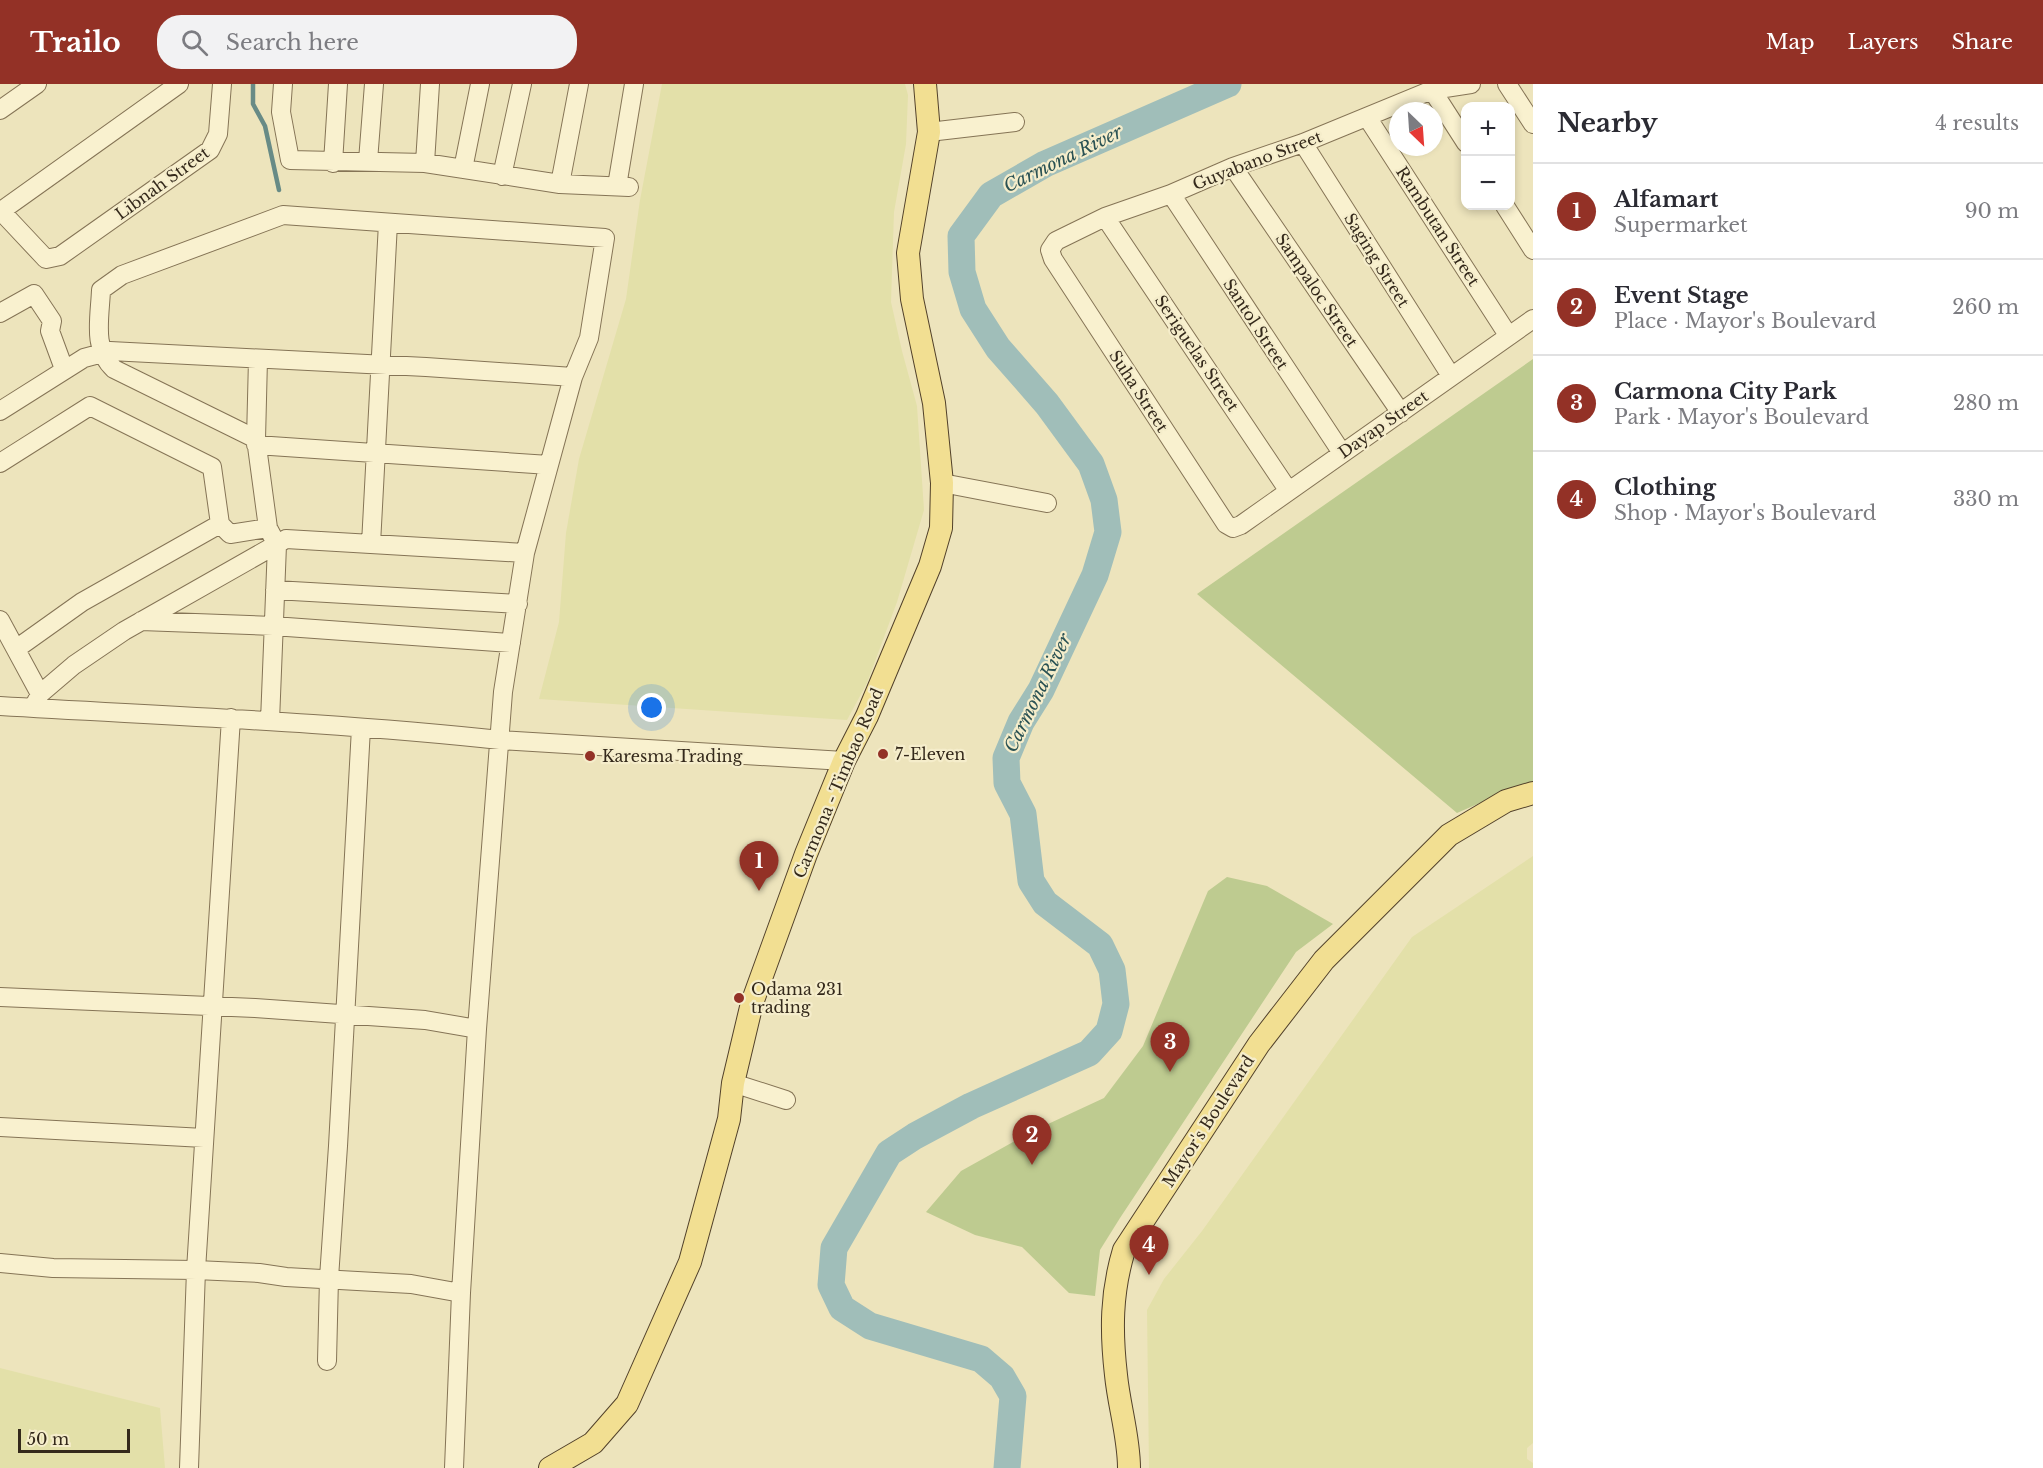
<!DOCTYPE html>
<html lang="en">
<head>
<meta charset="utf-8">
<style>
	body { margin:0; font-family:"Libre Baskerville",serif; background:#f2f2f3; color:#2b2b33 }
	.controls { position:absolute; right:18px; top:18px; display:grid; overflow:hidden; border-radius:12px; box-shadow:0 3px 9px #0003 }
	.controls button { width:54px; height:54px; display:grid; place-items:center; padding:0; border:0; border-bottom:2px solid #e1e1e2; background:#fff; color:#2b2b33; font:30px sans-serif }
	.compass { position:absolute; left:1389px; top:18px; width:54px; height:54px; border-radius:50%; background:#fff; box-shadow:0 3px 9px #0003; rotate:155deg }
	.scale { position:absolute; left:18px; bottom:15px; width:112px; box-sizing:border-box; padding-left:6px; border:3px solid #34291b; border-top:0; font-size:16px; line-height:21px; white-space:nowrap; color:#34291b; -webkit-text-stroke:4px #f5edcb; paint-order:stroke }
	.you { position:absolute; left:652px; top:624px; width:21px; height:21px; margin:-15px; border:4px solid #fff; border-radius:50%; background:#1a73e8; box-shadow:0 0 0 9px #1a73e833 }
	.badge { display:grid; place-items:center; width:39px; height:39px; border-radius:50%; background:#933126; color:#fff; font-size:20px; font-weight:700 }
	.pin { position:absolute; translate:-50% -50px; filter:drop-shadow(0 2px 3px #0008) }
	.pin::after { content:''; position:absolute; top:32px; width:21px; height:18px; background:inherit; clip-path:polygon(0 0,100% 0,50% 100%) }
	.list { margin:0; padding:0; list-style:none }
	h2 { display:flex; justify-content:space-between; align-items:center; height:78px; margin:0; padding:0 24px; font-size:26px }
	h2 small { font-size:20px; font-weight:400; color:#7c7c81 }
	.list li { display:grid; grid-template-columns:39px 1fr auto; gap:18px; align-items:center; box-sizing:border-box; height:96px; padding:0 24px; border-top:2px solid #e1e1e2 }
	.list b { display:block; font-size:22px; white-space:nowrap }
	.list p { margin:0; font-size:20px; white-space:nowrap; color:#7c7c81 }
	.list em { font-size:20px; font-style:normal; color:#7c7c81 }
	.icon { flex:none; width:33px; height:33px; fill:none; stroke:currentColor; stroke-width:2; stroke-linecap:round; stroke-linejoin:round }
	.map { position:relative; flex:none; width:1533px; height:1384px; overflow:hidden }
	header { display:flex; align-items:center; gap:36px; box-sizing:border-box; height:84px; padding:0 30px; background:#933126; color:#fff }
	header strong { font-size:28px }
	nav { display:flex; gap:33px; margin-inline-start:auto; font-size:21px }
	.search { width:420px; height:54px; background:#f2f2f3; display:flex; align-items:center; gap:15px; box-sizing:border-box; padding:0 21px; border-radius:24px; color:#7c7c81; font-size:22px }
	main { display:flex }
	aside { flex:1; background:#fff }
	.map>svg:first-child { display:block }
	.farmland { fill:#e3e0a9 }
	.green { fill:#becb90 }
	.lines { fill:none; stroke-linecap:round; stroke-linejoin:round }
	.stream { stroke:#688b86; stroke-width:4.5 }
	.river { stroke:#a0beb9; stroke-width:27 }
	.minor-casing { stroke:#857456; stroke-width:20 }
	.major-casing { stroke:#52412a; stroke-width:24 }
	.minor { stroke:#f9f1cf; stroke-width:18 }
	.major { stroke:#f2df92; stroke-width:22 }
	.poi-dot { fill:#933126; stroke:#f5edcb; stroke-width:2 }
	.labels { text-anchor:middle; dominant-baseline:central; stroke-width:4.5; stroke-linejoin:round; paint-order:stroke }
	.street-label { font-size:16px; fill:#34291b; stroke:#f5edcb }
	.poi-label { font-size:16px; fill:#34291b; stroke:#f5edcb; text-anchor:start }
	.water-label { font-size:18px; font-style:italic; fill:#2a5254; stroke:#f5edcb }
</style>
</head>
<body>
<header>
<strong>Trailo</strong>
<div class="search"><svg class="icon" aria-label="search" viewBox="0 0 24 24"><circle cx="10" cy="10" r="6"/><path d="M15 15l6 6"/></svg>Search here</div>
<nav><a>Map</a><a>Layers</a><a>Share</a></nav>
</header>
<main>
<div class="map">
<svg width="1533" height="1384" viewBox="0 0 1533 1384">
	<rect width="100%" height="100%" fill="#ede4bc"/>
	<!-- farmland -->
	<path class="farmland" d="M662 0H905L908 11 906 60 894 128 891 218 902 267 917 322 924 426 897 518 867 599 847 636 539 615 559 538 566 449 579 375 626 215 640 116Z
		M1533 772V1359L1527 1364V1375L1533 1379V1384H1149L1147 1226 1164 1195 1202 1147 1412 853Z
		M0 1284 160 1324 165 1384H0Z"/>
	<!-- green -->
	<path class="green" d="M1533 275V699L1505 708 1457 729 1197 510Z
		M1227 793 1267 802 1333 840 1296 868 1120 1134 1100 1166 1095 1212 1069 1209 1022 1163 975 1151 926 1128 961 1087 1033 1047 1104 1014 1143 962 1208 807Z"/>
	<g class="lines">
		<!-- stream -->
		<path class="stream" d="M253 0V20L265 42 279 106"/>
		<!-- river -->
		<path class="river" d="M1007 1384 1013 1312 1002 1293 981 1275 870 1242 842 1224 831 1201 834 1164 889 1069 915 1052 971 1022 1089 969 1109 947 1116 920 1112 886 1100 861 1045 819 1031 797 1023 730 1007 699 1006 674 1021 638 1041 606 1095 491 1108 448 1104 416 1091 380 1047 320 998 264 973 225 962 188 961 152 991 111 1045 80 1228 0"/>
		<!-- minor casing -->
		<g class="minor-casing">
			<path id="minor" d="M283 0 281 28 290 76 425 79 560 100 629 103
				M1471 0 1432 6 1303 59 1233 83 1171 110 1105 133 1056 157 1050 166 1053 175 1226 440 1233 444 1241 441 1533 235
				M1507 0 1533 40
				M1432 6 1466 59
				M0 26 37 0
				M1367 33 1508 251
				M929 48 1015 38
				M1303 59 1451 292
				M368 77 374 0
				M333 79 338 0
				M425 79 430 0
				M1233 83 1401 329
				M463 85 480 0
				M502 92 522 0
				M560 100 579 0
				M617 102 634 0
				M1171 110 1342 369
				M1505 122 1533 166
				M0 126 46 175 60 172 210 66 218 50 222 0
				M1 127 179 0
				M1105 133 1288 406
				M0 229 34 210 52 237 50 247 64 285
				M0 327 84 274 110 267 426 283 573 293
				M256 355 258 275
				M256 361 549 381
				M0 379 90 322 212 383 220 440 230 450 268 444
				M942 399 1047 419
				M371 460 388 139
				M275 506 518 520
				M0 536 40 610
				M141 537 273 542 511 559
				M16 565 82 518 220 440
				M0 622C167 632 334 638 500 656L844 677
				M33 624 40 610 74 581 124 547 286 455 525 469
				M270 637 277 461 268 444 256 355 114 285C92 265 100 233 101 206L122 191 283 131 605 154 589 254 573 293 525 469 503 608 477 945 461 1209 454 1384
				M0 913 255 924 425 936 477 945
				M733 999 786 1016
				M0 1043 204 1054
				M0 1179 53 1184 196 1186 259 1189 286 1193 411 1200 461 1209
				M327 1277 329 1194 338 1062 361 644
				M189 1384 196 1186 231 634"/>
		</g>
		<!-- major casing -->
		<g class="major-casing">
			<path id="major" d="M550 1384 593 1359 627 1320 690 1178 729 1035 733 999 752 919 806 770 844 677 867 632 930 482 941 444 942 399 934 319 912 215 908 169 929 48 925 0
				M1129 1384C1129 1353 1119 1322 1116 1291 1111 1247 1111 1209 1124 1166L1259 960 1324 876 1449 751 1506 717 1533 709"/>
		</g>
		<!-- minor -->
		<use href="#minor" class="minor"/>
		<!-- major -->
		<use href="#major" class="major"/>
	</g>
	<!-- markers -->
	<g class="poi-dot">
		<circle cx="883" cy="670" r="6"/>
		<circle cx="590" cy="672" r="6"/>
		<circle cx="739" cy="914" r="6"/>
	</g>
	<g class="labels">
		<!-- street labels -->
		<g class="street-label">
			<text transform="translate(1257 76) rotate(-21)">Guyabano Street</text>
			<text transform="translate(162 99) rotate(-36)">Libnah Street</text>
			<text transform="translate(1438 142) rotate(57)">Rambutan Street</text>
			<text transform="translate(1377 176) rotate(58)">Saging Street</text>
			<text transform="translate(1317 206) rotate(56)">Sampaloc Street</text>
			<text transform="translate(1256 240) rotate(57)">Santol Street</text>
			<text transform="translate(1197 269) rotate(56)">Seriguelas Street</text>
			<text transform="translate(1139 307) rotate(57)">Suha Street</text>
			<text transform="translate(1383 340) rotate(-35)">Dayap Street</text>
			<text transform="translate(838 699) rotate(-67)">Carmona - Timbao Road</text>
			<text transform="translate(1208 1037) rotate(-57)">Mayor's Boulevard</text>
		</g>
		<!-- poi labels -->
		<g class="poi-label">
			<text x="895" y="670">7-Eleven</text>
			<text x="602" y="672">Karesma Trading</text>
			<text x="751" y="905">Odama 231<tspan x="751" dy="18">trading</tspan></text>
		</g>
		<!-- water labels -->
		<g class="water-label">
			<text transform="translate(1063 75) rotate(-26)">Carmona River</text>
			<text transform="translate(1038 609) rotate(-64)">Carmona River</text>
		</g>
	</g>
</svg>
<div class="controls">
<button>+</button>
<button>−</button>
</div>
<svg class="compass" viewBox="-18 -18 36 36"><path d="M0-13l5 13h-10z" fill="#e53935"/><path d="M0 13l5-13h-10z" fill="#7c7c81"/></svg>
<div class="scale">50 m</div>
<div class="you"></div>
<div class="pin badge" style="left:759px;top:807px">1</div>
<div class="pin badge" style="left:1032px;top:1081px">2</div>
<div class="pin badge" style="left:1170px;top:988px">3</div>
<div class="pin badge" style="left:1149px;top:1191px">4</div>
</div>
<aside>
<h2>Nearby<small>4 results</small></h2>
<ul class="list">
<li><span class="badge">1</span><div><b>Alfamart</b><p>Supermarket</p></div><em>90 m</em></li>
<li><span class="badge">2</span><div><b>Event Stage</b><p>Place · Mayor's Boulevard</p></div><em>260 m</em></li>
<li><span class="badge">3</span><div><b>Carmona City Park</b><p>Park · Mayor's Boulevard</p></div><em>280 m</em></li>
<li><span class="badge">4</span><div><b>Clothing</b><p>Shop · Mayor's Boulevard</p></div><em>330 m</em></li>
</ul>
</aside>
</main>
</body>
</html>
